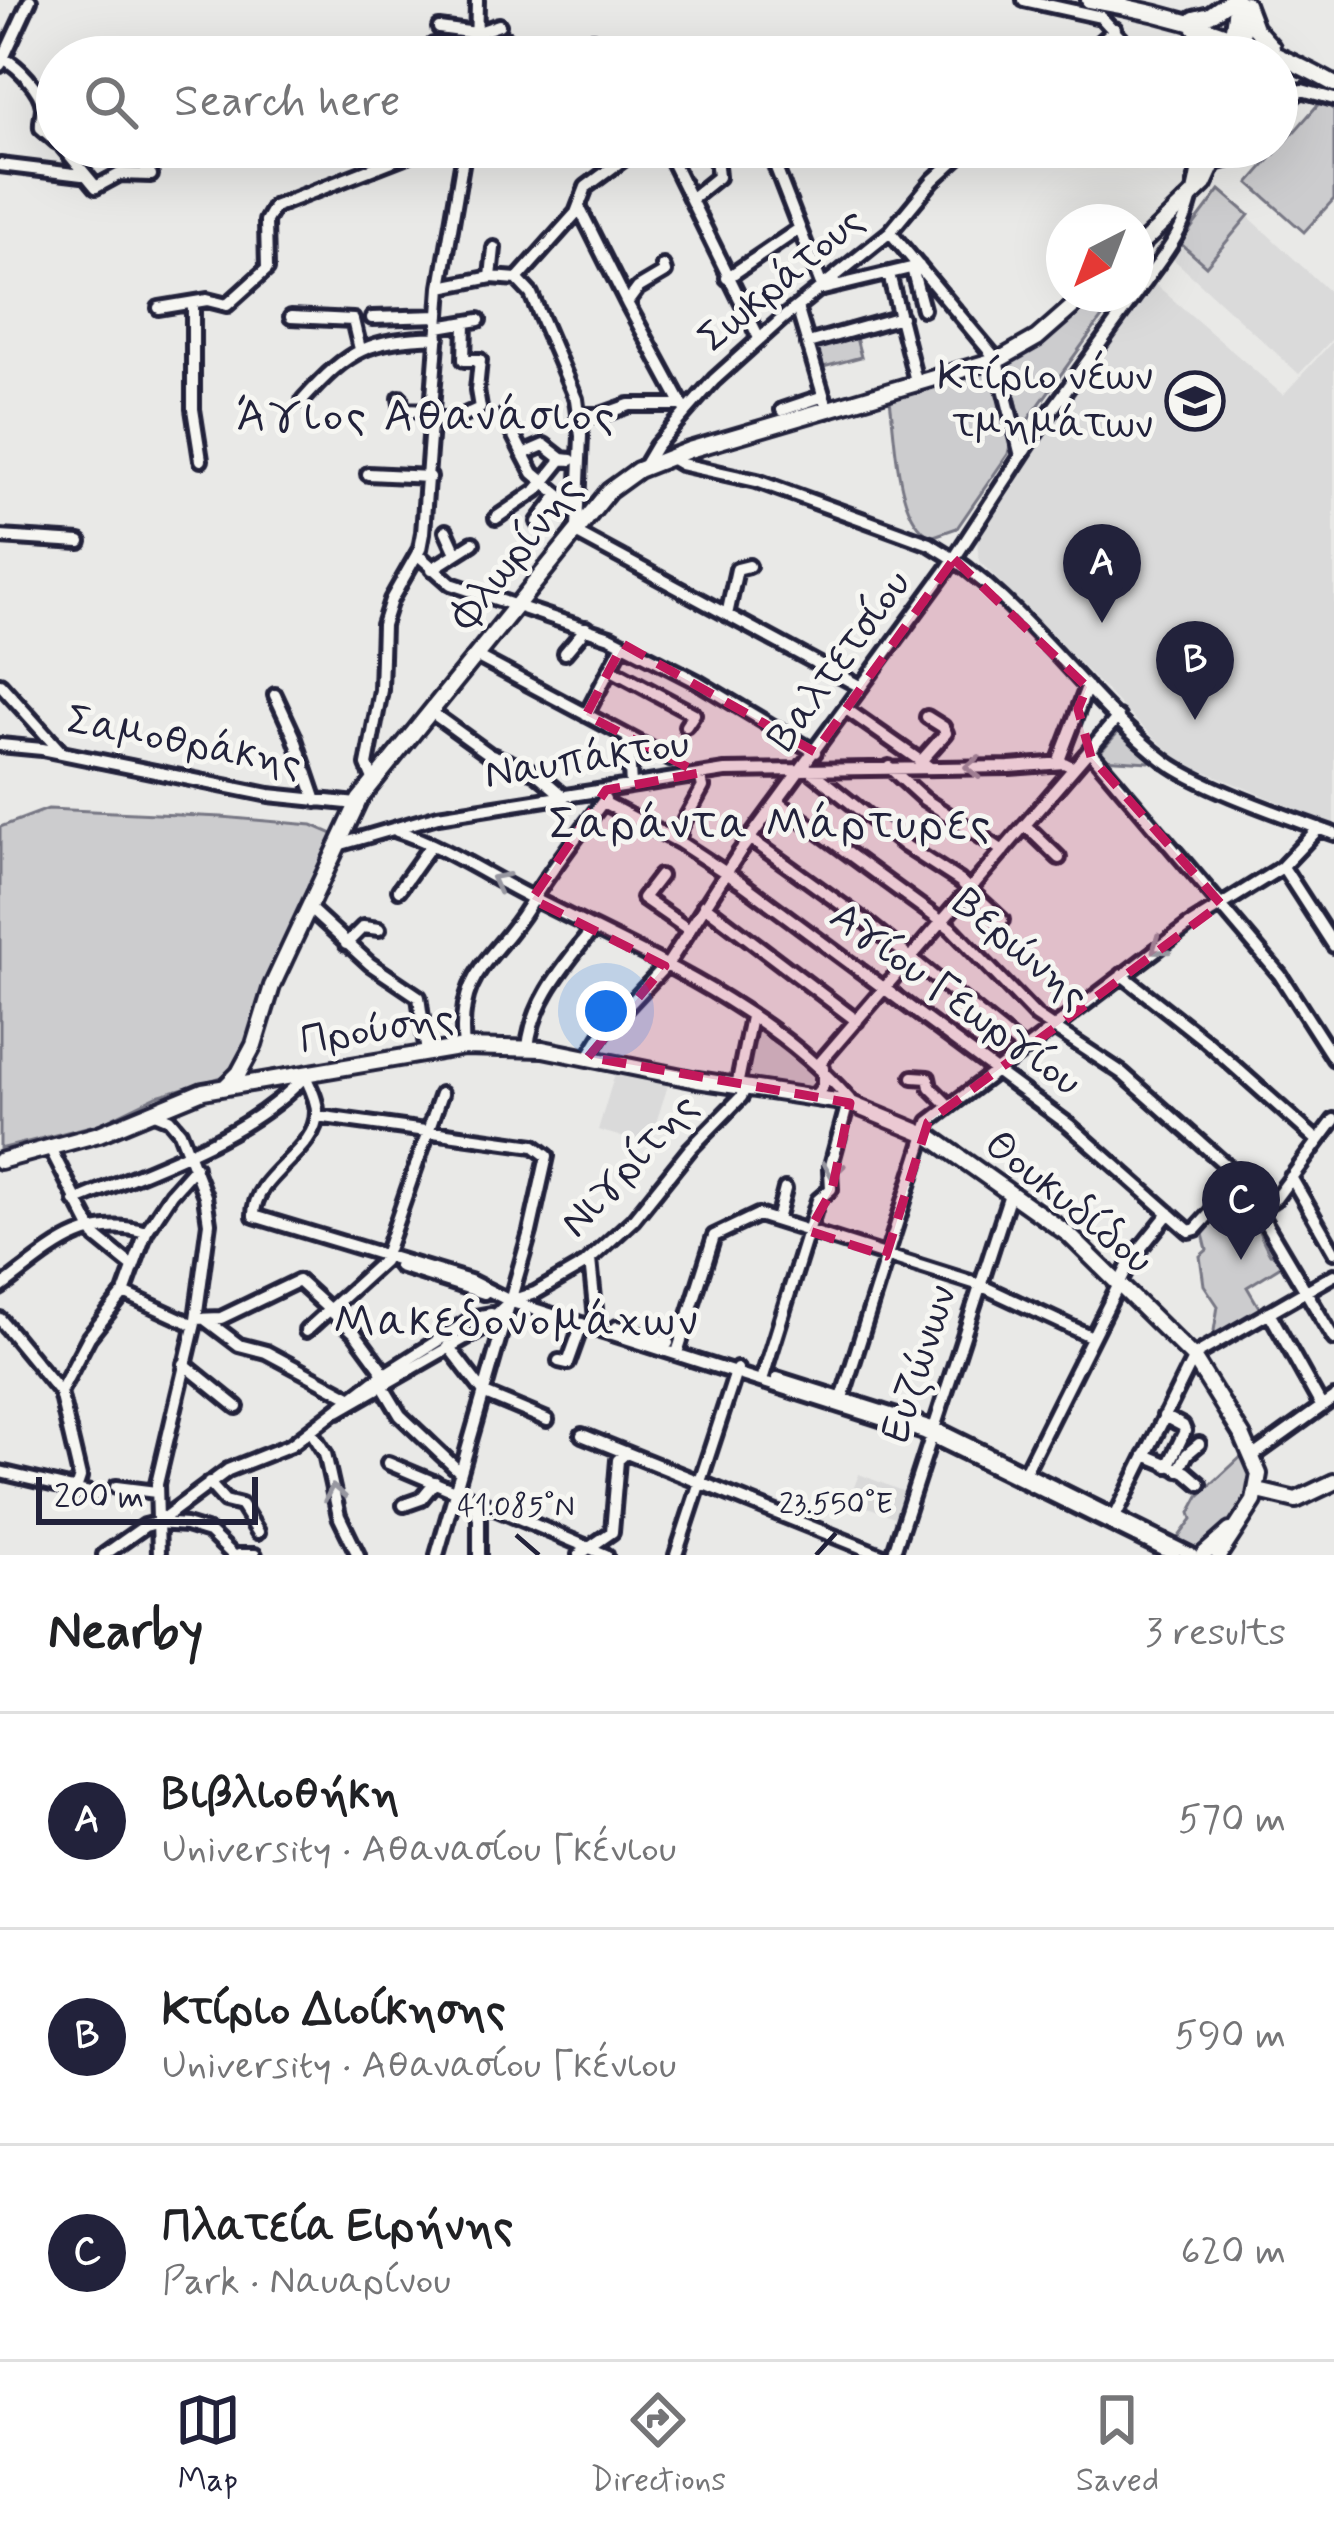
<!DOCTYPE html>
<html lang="en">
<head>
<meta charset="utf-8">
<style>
	body { margin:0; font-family:Mynerve,sans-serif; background:#f6f6f6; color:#202124 }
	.compass { position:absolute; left:1046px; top:204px; width:108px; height:108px; border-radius:50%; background:#fff; box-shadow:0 12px 48px #0002; rotate:222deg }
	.scale { position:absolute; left:36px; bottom:30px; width:222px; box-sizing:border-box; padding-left:12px; border:6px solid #22223b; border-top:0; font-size:33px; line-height:42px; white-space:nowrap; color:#22223b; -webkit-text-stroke:9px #f6f6f2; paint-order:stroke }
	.you { position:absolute; left:606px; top:1011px; width:42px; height:42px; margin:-30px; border:9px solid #fff; border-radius:50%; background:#1a73e8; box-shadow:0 0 0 18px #1a73e833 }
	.badge { display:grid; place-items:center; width:78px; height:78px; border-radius:50%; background:#22223b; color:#fff; font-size:39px; font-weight:700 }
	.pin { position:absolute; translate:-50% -99px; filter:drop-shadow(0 3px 6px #0008) }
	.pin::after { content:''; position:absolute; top:63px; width:42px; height:36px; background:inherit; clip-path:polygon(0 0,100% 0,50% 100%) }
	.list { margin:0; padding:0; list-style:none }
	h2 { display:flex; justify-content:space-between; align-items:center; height:156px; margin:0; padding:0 48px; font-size:51px }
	h2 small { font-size:39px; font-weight:400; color:#757577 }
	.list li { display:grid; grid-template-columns:78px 1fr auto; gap:36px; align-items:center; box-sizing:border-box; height:216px; padding:0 48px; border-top:3px solid #e0e0e0 }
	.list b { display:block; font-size:45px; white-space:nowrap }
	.list p { margin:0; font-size:39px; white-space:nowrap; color:#757577 }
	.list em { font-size:39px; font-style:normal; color:#757577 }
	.icon { flex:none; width:66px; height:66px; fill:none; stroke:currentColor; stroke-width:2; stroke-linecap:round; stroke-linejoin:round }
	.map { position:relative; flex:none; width:1334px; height:1555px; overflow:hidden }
	.search { position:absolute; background:#fff; box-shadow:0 12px 48px #0002; left:36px; right:36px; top:36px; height:132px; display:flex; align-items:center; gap:30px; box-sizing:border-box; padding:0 42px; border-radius:66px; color:#757577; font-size:45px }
	.sheet { height:804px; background:#fff }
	nav { display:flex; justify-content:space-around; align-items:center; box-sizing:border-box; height:168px; border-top:3px solid #e0e0e0; background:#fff; font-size:33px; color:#757577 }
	nav a { display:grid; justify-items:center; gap:6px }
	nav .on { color:#22223b }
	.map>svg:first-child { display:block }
	.built { fill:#dadada }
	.green { fill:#ccccce; stroke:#777784; stroke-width:3 }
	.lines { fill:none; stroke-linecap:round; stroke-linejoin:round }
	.minor-casing { stroke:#22223b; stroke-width:20 }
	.major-casing { stroke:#22223b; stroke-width:22 }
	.minor { stroke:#f6f6f2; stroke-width:10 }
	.major { stroke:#f6f6f2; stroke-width:14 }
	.oneway { stroke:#9797a0 }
	.marked { fill:#c2185b; fill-opacity:0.2; stroke:#c2185b; stroke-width:9; stroke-dasharray:24 15; stroke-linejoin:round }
	.ticks { fill:none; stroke:#22223b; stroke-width:4.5 }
	.labels { text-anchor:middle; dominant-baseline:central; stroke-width:10; stroke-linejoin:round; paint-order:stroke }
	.street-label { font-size:42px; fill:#22223b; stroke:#f6f6f2 }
	.poi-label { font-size:42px; fill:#22223b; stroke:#f6f6f2; text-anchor:end }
	.neighbourhood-label { font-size:45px; letter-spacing:3px; fill:#22223b; stroke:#f6f6f2 }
	.ticks-label { font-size:30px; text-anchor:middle; fill:#22223b; stroke:#f6f6f2; stroke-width:10; stroke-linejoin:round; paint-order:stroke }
</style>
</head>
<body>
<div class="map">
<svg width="1334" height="1555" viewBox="0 0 1334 1555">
	<rect width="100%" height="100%" fill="#e9e9e7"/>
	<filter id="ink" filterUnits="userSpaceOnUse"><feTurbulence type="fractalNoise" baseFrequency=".00833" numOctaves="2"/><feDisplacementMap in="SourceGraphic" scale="24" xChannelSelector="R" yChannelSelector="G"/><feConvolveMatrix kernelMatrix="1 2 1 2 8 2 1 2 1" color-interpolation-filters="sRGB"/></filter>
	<g filter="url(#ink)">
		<!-- built -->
		<path class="built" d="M1220 190 1334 296V337L1299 374 1170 256Z
			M1155 284 1283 395 1334 340V825L1180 761 1137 722 979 561 977 541 983 529 1029 458Z
			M616 1070 669 1082 649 1145 598 1130Z
			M859 1474 907 1493 897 1518 849 1500Z"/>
		<!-- green -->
		<path class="green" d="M1322 100 1334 110V199L1304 232 1249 183Z
			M1220 190 1249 215 1206 266 1180 243Z
			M1093 294H1119L1023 427 1006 363Z
			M855 334 861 357 820 368 816 345Z
			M993 370 1011 441 1008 454 957 528 931 537C895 517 896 439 890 400Z
			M1122 728 1153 758 1149 762 1101 759V751Z
			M48 809 222 817 312 825 335 835 248 1045 229 1075 157 1096 99 1124 0 1149V827Z
			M750 1023 814 1069 817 1084 811 1088 744 1079Z
			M1241 1191C1253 1212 1258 1234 1270 1254L1278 1255 1284 1264 1247 1287 1260 1309 1217 1335 1214 1331 1218 1306 1204 1285 1200 1256 1207 1250 1203 1234Z
			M1244 1454C1245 1455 1251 1472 1251 1473 1255 1495 1217 1548 1194 1548 1190 1548 1179 1544 1175 1542L1192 1519 1190 1513 1199 1496Z"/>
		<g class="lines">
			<!-- minor casing -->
			<g class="minor-casing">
				<path id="minor" d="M1024 0 1101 17 1138 57
					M439 28 476 33 499 25
					M433 45 476 46
					M476 50 506 39
					M476 57 477 0
					M495 57 511 52
					M546 57 578 42 593 40 615 57
					M1083 57 1115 29
					M3 58C18 66 41 89 43 107 43 114 40 121 41 128L57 142
					M0 65 30 0
					M1277 108 1302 90 1334 99
					M63 147 96 187 120 174 151 175
					M665 147 759 338
					M768 147 823 289 919 266
					M1216 163 1230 159 1242 147
					M0 165 82 175
					M692 198 718 177 715 147
					M579 207 627 303
					M890 232 997 360 1021 456
					M663 266 665 272 638 288 627 303 686 412
					M912 268 923 309
					M889 274 917 385
					M491 277 494 248
					M727 278 799 229
					M517 279 531 294 576 399 581 436 577 528
					M517 279 576 213 586 187 640 147
					M441 287 492 277 517 279
					M1136 294C1180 234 1191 223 1201 147
					M193 303V409L201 460
					M797 307 828 411
					M159 308 207 300 227 305 267 269 266 221 274 207 428 147
					M291 317 353 320 360 349
					M372 318 439 316
					M438 327 479 320
					M808 343 901 317
					M400 398 402 410 433 411
					M303 400C350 348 368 340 438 337
					M782 410 824 396
					M579 415H601L629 405H681
					M504 416 523 454
					M433 420 458 418 480 408 477 390 480 360H464L465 323
					M669 457 681 464 757 481 930 544C1023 597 1081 697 1165 761 1199 787 1291 818 1334 834
					M571 460 562 459 544 445 523 454 533 473 576 509
					M643 468 656 446 714 380 783 318 890 232 933 180 969 147
					M368 474 430 477
					M496 518 537 490 562 459
					M538 522 557 497
					M446 531 456 553
					M574 532 861 687
					M0 537 80 542
					M417 554 451 584 610 637 698 682 815 752
					M432 569 473 543
					M727 615 737 569 749 566
					M565 653 586 628
					M476 656 670 759
					M610 669 694 714 686 726
					M0 684 62 753
					M275 695 294 736 316 801
					M846 709 929 767
					M431 712 489 754 536 773 564 797
					M586 715 623 644
					M628 738 631 785
					M0 745 42 749 269 795 357 804
					M1089 750 1280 975 1334 1059
					M922 760 946 733 943 727 927 717
					M1058 763 1087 687
					M889 767 924 799 1003 851
					M807 768 904 845 960 881 1002 920
					M374 781 367 765 381 690 383 625 391 600 420 549 423 533 441 287 465 147
					M603 802 679 842 743 884 1069 1125 1189 1231 1196 1229 1241 1179
					M778 802 952 929 1036 1016 1122 1073 1237 1175 1334 1339
					M1025 825 1059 858
					M397 831C444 846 486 875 530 897 640 953 766 1004 849 1099L830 1169 831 1189 818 1200 762 1380
					M749 838 866 922 1022 1048
					M679 842 681 827 703 787 700 775
					M338 845 438 816 725 771 1009 767 1064 763 1074 768
					M1283 867 1334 946
					M660 876 643 898 689 930
					M399 890 431 845
					M704 905 857 1021
					M309 908 370 964 419 997 427 1053
					M346 944 363 927 379 929
					M1122 975 1207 1042 1317 1140
					M464 1047C456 971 494 962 528 907 551 869 578 835 605 799
					M528 1048C532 1001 565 965 593 929
					M588 1057 603 1033 669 962 739 853 946 571 1044 421 1136 294
					M819 1064 1118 717
					M913 1077 928 1078 930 1087 949 1106
					M737 1086 751 1017
					M815 1096 823 1086V1068
					M152 1112 169 1119 180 1132 205 1196 209 1223 196 1319 157 1484 159 1555
					M317 1116 534 1146 547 1156 530 1232 437 1555
					M50 1148 95 1236 132 1266
					M1291 1177 1334 1252
					M75 1201C150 1169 250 1137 305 1076 310 1087 317 1100 317 1112 317 1153 253 1174 254 1216
					M1258 1210 1276 1198 1334 1120
					M254 1216 470 1281 510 1301
					M777 1220 785 1189
					M590 1260 597 1328
					M399 1266 484 1293
					M0 1288C48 1253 83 1214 146 1232L171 1194 195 1167
					M124 1293 146 1232
					M512 1302 924 1433 1174 1555
					M1269 1312 1322 1407
					M0 1319 60 1392 80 1477 75 1492
					M196 1319 221 1318 298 1281 355 1333 380 1367 385 1390 400 1415 460 1472
					M206 1320 239 1345 266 1352 352 1398
					M617 1327 668 1343
					M306 1331 383 1261 441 1094
					M448 1346 485 1394 547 1420
					M677 1353 714 1236 758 1215 980 1285 1092 1337
					M559 1361 568 1363 582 1324
					M184 1364 237 1407
					M777 1378 935 1428 1192 1555
					M60 1392 89 1337 124 1293 194 1325
					M842 1398 929 1122 1188 926 1281 868 1319 828
					M338 1411 481 1329 510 1301 535 1293 585 1264 633 1220 690 1149 741 1097 746 1087
					M1164 1416 1183 1426 1185 1431 1168 1466
					M311 1431 325 1453 339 1516 358 1555
					M582 1435 881 1555
					M1145 1455 1186 1472 1200 1484
					M1253 1456 1334 1398
					M388 1463 606 1555
					M1179 1470 1187 1454 1199 1444
					M0 1472 99 1495
					M1025 1472 1131 1260 1169 1213
					M209 1483 225 1501 241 1505 258 1532
					M116 1487 156 1492
					M474 1499 479 1519V1555
					M404 1505 421 1499 435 1482
					M1115 1517 1195 1355 1334 1275
					M157 1523 186 1525 209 1532 233 1555
					M104 1555 145 1526 157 1523 228 1470 291 1445 374 1381 475 1317 491 1314
					M239 1555H255
					M579 1555 612 1532 618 1460 626 1453
					M676 1555 737 1369
					M893 1555 1010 1194"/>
			</g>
			<!-- major casing -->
			<g class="major-casing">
				<path id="major" d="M1089 0C1178 15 1255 40 1334 84
					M1246 4 1255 28 1272 47
					M1194 19 1210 15 1231 0
					M1192 24 1219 57
					M1229 57 1237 0
					M1240 57 1245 8
					M1136 249 1204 184 1221 147
					M226 1086 239 1073 254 1045 272 986 359 800 609 491 638 470 689 450 1002 358 1037 338 1087 294
					M0 1161 99 1134 203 1091 464 1047 543 1049 697 1080 849 1103 931 1137 1068 1234 1193 1357 1243 1437 1259 1474 1254 1501 1219 1555
					M1258 1491 1296 1500 1334 1482
					M1203 1555 1230 1531"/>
			</g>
			<!-- minor -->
			<use href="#minor" class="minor"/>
			<!-- major -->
			<use href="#major" class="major"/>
		</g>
		<!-- one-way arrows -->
		<defs><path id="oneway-chevron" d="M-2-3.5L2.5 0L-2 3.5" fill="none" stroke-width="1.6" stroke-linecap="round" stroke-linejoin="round" transform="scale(3)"/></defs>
		<g class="oneway">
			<use href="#oneway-chevron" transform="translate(973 767) rotate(-180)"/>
			<use href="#oneway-chevron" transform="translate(499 881) rotate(-153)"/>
			<use href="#oneway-chevron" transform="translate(1159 947) rotate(144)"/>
			<use href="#oneway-chevron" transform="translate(833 1170) rotate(98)"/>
			<use href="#oneway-chevron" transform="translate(334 1493) rotate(-101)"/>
		</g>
	</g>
	<!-- marked area -->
	<path class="marked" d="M954 559 1087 687 1078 709 1091 757 1221 904 928 1122 886 1256 809 1231 832 1190 850 1103 588 1057 665 966 532 899 606 790 699 773 586 715 623 644 815 752Z"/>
	<!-- ticks -->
	<path class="ticks" d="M516 1535 539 1555M816 1555 836 1533"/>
	<!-- icons -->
	<defs>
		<g id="university-ring" transform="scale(3)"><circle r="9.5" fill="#f6f6f2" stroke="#22223b" stroke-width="1.5"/><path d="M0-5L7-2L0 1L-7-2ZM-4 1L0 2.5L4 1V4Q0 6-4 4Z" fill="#22223b"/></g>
	</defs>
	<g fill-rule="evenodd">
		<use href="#university-ring" x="1195" y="401"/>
	</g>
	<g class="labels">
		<!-- street labels -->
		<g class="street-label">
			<text transform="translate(782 280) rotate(-40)">Σωκράτους</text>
			<text transform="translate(517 553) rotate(-51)">Φλωρίνης</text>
			<text transform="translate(840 661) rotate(-54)">Βαλτετσίου</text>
			<text transform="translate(184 743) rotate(11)">Σαμοθράκης</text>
			<text transform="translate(587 760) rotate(-9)">Ναυπάκτου</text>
			<text transform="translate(1020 950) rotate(40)">Βερώνης</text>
			<text transform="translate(955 1000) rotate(36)">Αγίου Γεωργίου</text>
			<text transform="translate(377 1030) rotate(-9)">Προύσης</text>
			<text transform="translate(630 1166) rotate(-47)">Νιγρίτης</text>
			<text transform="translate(1068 1203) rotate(39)">Θουκυδίδου</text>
			<text transform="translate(920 1364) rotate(-72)">Ευζώνων</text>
		</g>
		<!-- poi labels -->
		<g class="poi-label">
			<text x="1153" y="377">Κτίριο νέων<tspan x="1153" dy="48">τμημάτων</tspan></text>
		</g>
		<!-- neighbourhood labels -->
		<g class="neighbourhood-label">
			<text x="427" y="417">Άγιος Αθανάσιος</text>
			<text x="771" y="825">Σαράντα Μάρτυρες</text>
			<text x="517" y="1322">Μακεδονομάχων</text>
		</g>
	</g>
	<g class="ticks-label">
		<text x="836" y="1513">23.550°E</text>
		<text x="516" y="1515">41.085°N</text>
	</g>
</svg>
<svg class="compass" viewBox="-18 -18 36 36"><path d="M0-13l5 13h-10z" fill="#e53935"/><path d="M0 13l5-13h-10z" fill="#757577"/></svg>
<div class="scale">200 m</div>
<div class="you"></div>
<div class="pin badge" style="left:1102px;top:623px">A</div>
<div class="pin badge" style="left:1195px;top:720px">B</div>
<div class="pin badge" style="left:1241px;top:1260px">C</div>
<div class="search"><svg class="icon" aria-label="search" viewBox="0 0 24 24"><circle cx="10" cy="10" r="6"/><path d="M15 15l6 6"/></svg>Search here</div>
</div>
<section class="sheet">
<h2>Nearby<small>3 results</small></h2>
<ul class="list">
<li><span class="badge">A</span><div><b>Βιβλιοθήκη</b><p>University · Αθανασίου Γκένιου</p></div><em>570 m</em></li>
<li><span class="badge">B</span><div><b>Κτίριο Διοίκησης</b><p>University · Αθανασίου Γκένιου</p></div><em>590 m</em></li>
<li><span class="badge">C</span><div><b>Πλατεία Ειρήνης</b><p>Park · Ναυαρίνου</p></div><em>620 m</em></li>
</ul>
</section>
<nav>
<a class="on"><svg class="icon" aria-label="map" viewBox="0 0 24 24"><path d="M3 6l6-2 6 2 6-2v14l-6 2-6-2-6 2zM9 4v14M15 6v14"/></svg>Map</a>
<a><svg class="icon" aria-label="directions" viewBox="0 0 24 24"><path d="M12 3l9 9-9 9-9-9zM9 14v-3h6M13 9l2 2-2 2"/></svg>Directions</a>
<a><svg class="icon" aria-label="saved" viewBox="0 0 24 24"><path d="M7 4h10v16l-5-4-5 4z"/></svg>Saved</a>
</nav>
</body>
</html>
